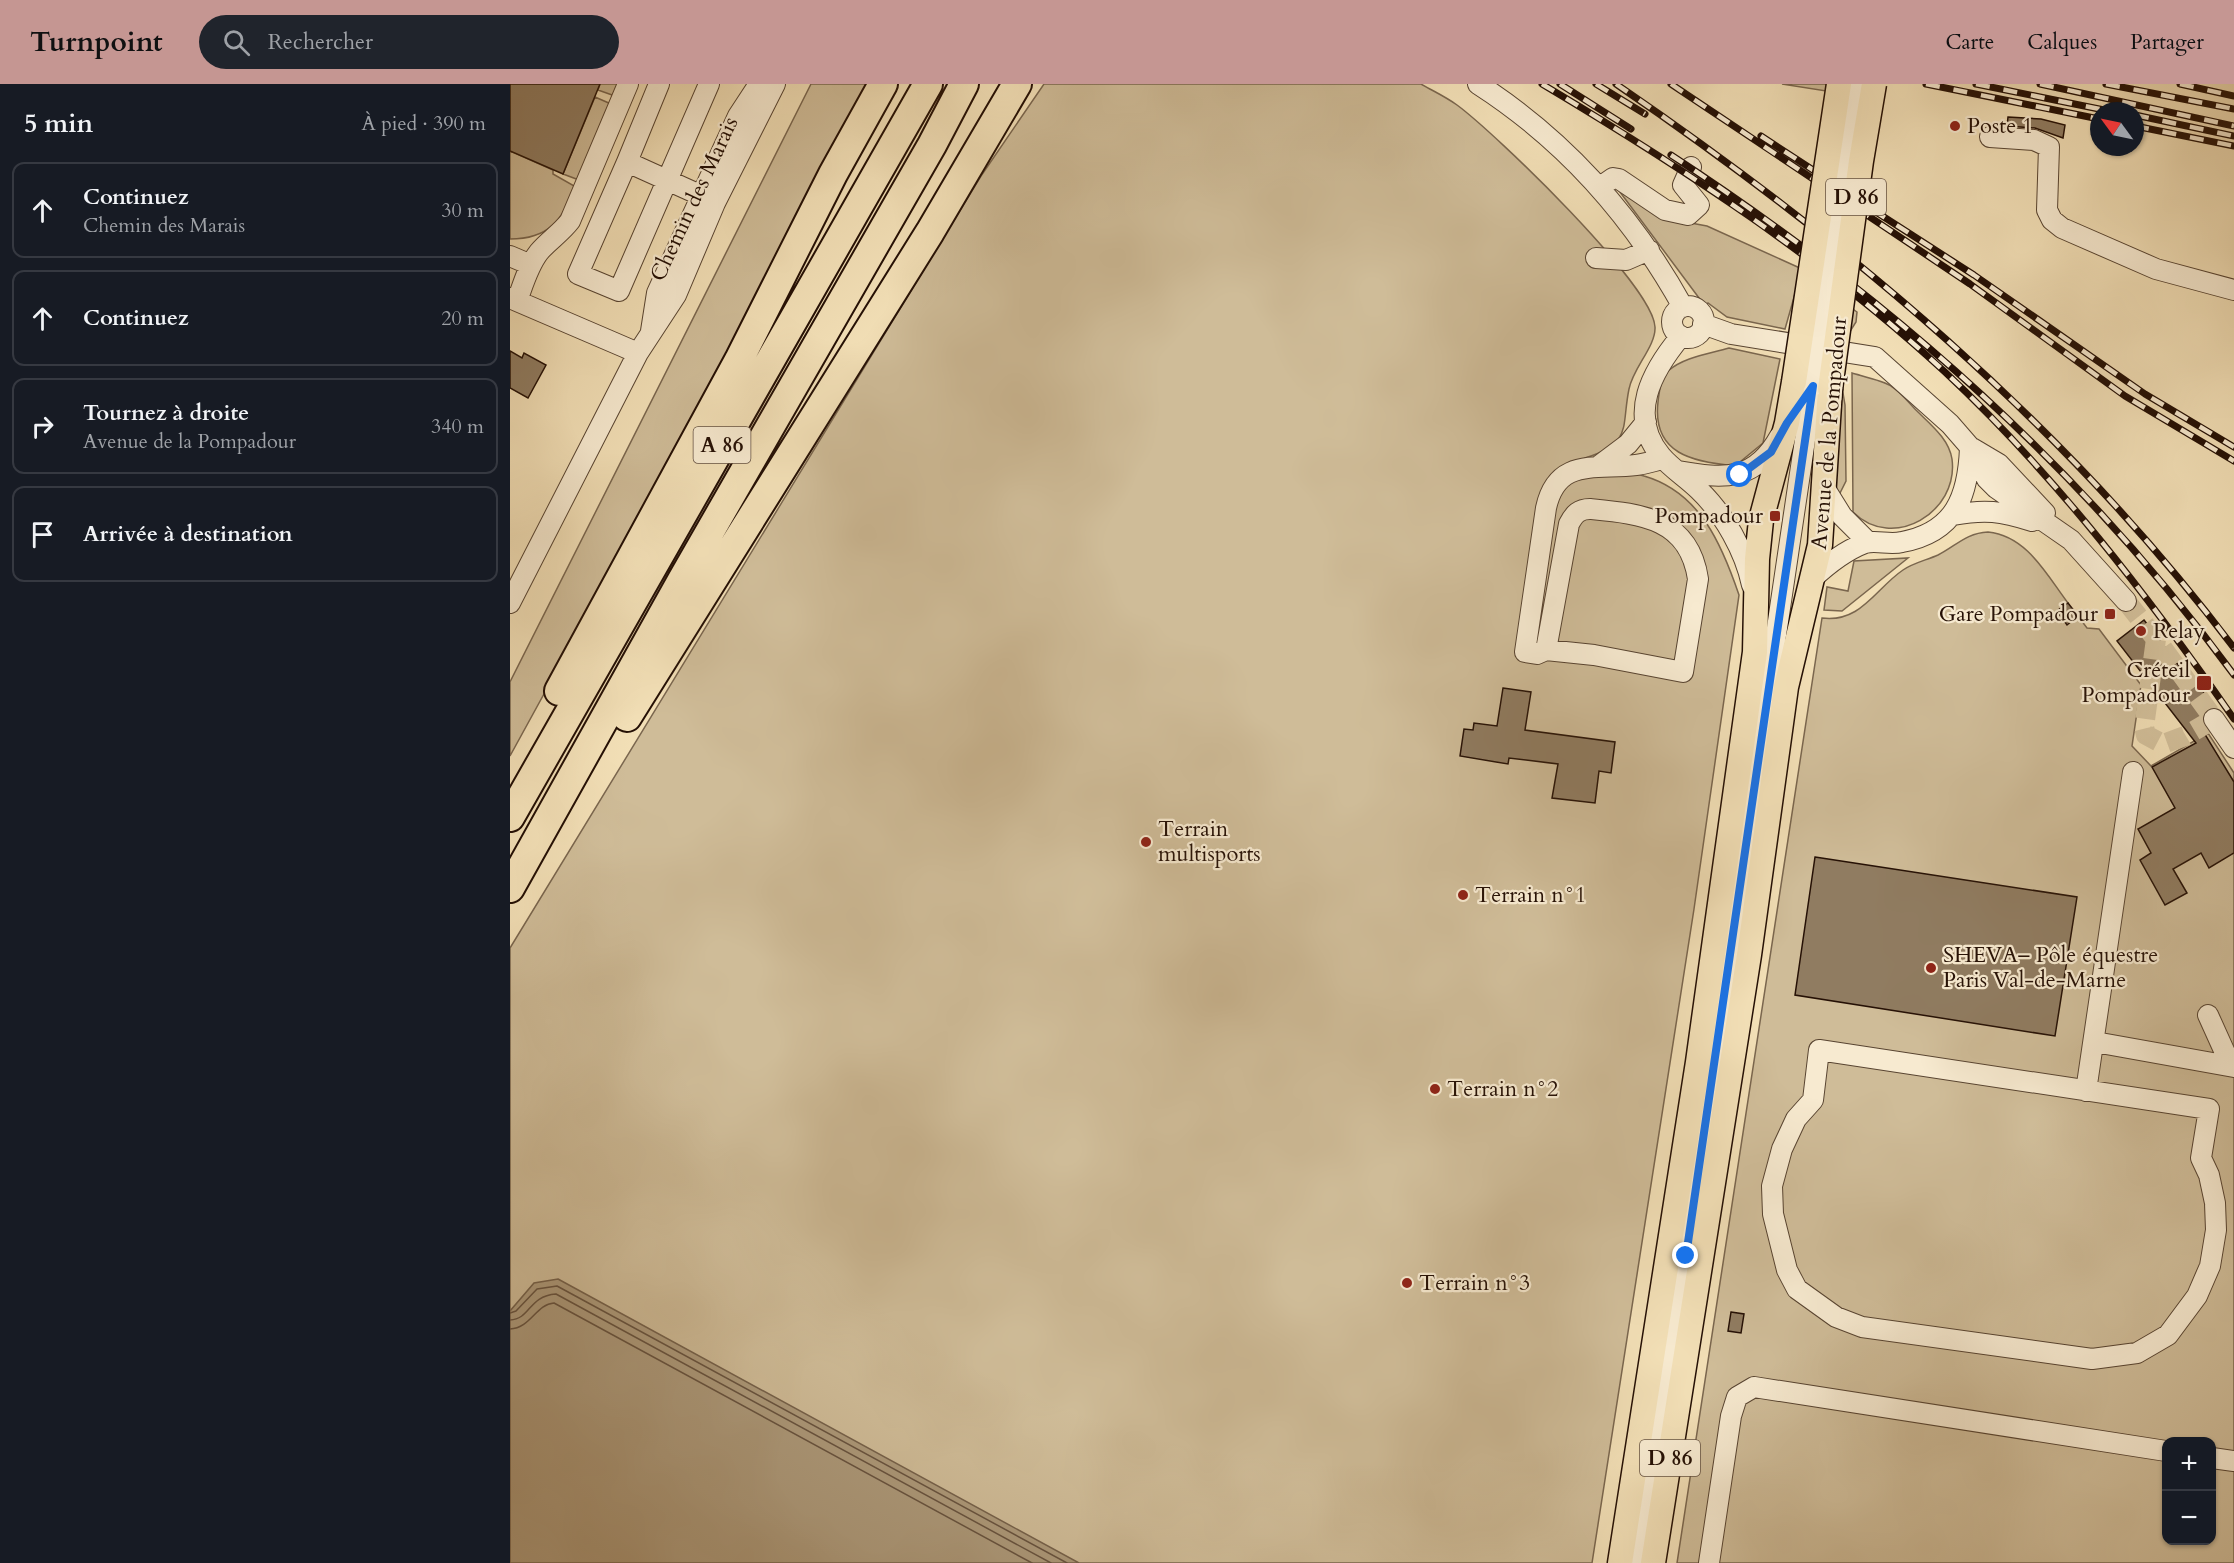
<!DOCTYPE html>
<html lang="fr">
<head>
<meta charset="utf-8">
<style>
	body { margin:0; font-family:Cardo,serif; background:#20242c; color:#f1f3f6 }
	.controls { position:absolute; right:18px; bottom:18px; display:grid; overflow:hidden; border-radius:12px; box-shadow:0 2px 4px #0004 }
	.controls button { width:54px; height:54px; display:grid; place-items:center; padding:0; border:0; border-bottom:2px solid #363941; background:#171b24; color:#f1f3f6; font:30px sans-serif }
	.compass { position:absolute; left:1580px; top:18px; width:54px; height:54px; border-radius:50%; background:#171b24; box-shadow:0 2px 4px #0004; rotate:303deg }
	.stop { position:absolute; width:18px; height:18px; margin:-14px; border:4px solid #1a73e8; border-radius:50%; background:#fff }
	.stop.end { background:#1a73e8; border-color:#fff; box-shadow:0 2px 6px #0008 }
	.list { margin:0; padding:0; list-style:none }
	h2 { display:flex; justify-content:space-between; align-items:center; height:78px; margin:0; padding:0 24px; font-size:26px }
	h2 small { font-size:20px; font-weight:400; color:#9ea1a6 }
	.list li { display:grid; grid-template-columns:39px 1fr auto; gap:18px; align-items:center; box-sizing:border-box; height:96px; margin:0 12px 12px; padding:0 12px; border:2px solid #363941; border-radius:12px }
	.list b { display:block; font-size:22px; white-space:nowrap }
	.list p { margin:0; font-size:20px; white-space:nowrap; color:#9ea1a6 }
	.list em { font-size:20px; font-style:normal; color:#9ea1a6 }
	.icon { flex:none; width:33px; height:33px; fill:none; stroke:currentColor; stroke-width:2; stroke-linecap:round; stroke-linejoin:round }
	.map { position:relative; flex:none; width:1724px; height:1479px; overflow:hidden }
	header { display:flex; align-items:center; gap:36px; box-sizing:border-box; height:84px; padding:0 30px; background:#c59692; color:#111 }
	header strong { font-size:28px }
	nav { display:flex; gap:33px; margin-inline-start:auto; font-size:21px }
	.search { width:420px; height:54px; background:#20242c; display:flex; align-items:center; gap:15px; box-sizing:border-box; padding:0 21px; border-radius:33px; color:#9ea1a6; font-size:22px }
	main { display:flex }
	aside { flex:1; background:#171b24 }
	.map>svg:first-child { display:block }
	.green { fill:#cfbc98; stroke:#7a664e; stroke-width:1.5; fill-rule:evenodd }
	.water { fill:#ac997a; stroke:#76624b; stroke-width:1.5 }
	.lines { fill:none; stroke-linecap:round; stroke-linejoin:round }
	.shore { stroke:#685440; stroke-width:1.5 }
	.building { fill:#907c61; stroke:#251005; stroke-width:1.5 }
	.minor-tunnel { stroke:#d3c09b; stroke-width:20; stroke-dasharray:20 10; stroke-linecap:butt }
	.minor-casing { stroke:#584431; stroke-width:22 }
	.major-casing { stroke:#251005; stroke-width:27 }
	.highway-casing { stroke:#251005; stroke-width:32 }
	.minor { stroke:#f7ead0; stroke-width:20 }
	.major { stroke:#f2dfb6; stroke-width:24 }
	.highway { stroke:#f2dfb6; stroke-width:28 }
	.rail-casing { stroke:#251005; stroke-width:7 }
	.rail { stroke:#f7ead0; stroke-width:4.5; stroke-dasharray:14; stroke-linecap:butt }
	.minor-bridge-casing { stroke:#584431; stroke-width:22; stroke-linecap:butt }
	.major-bridge-casing { stroke:#251005; stroke-width:27; stroke-linecap:butt }
	.minor-bridge { stroke:#f7ead0; stroke-width:20 }
	.major-bridge { stroke:#f2dfb6; stroke-width:24 }
	.route { stroke:#1a73e8; stroke-width:8 }
	.poi-dot { fill:#8f2418; stroke:#f7ead0; stroke-width:2 }
	.labels { text-anchor:middle; dominant-baseline:central; stroke-width:4.5; stroke-linejoin:round; paint-order:stroke }
	.shield { fill:#f7ead0; stroke:#645142; stroke-width:1.5 }
	.shield-label { font-size:21px; font-weight:bold; fill:#251005 }
	.poi-label { font-size:22px; fill:#251005; stroke:#f7ead0; text-anchor:start }
	.street-label { font-size:22px; fill:#251005; stroke:#f7ead0 }
</style>
</head>
<body>
<header>
<strong>Turnpoint</strong>
<div class="search"><svg class="icon" aria-label="search" viewBox="0 0 24 24"><circle cx="10" cy="10" r="6"/><path d="M15 15l6 6"/></svg>Rechercher</div>
<nav><a>Carte</a><a>Calques</a><a>Partager</a></nav>
</header>
<main>
<aside>
<h2>5 min<small>À pied · 390 m</small></h2>
<ul class="list">
<li><svg class="icon" aria-label="ahead" viewBox="0 0 24 24"><path d="M12 20V5M6 11l6-6 6 6"/></svg><div><b>Continuez</b><p>Chemin des Marais</p></div><em>30 m</em></li>
<li><svg class="icon" aria-label="ahead" viewBox="0 0 24 24"><path d="M12 20V5M6 11l6-6 6 6"/></svg><div><b>Continuez</b></div><em>20 m</em></li>
<li><svg class="icon" aria-label="right" viewBox="0 0 24 24"><path d="M7 20v-9h11M14 6l5 5-5 5"/></svg><div><b>Tournez à droite</b><p>Avenue de la Pompadour</p></div><em>340 m</em></li>
<li><svg class="icon" aria-label="arrive" viewBox="0 0 24 24"><path d="M6 21V4h12l-3 4 3 4H6"/></svg><div><b>Arrivée à destination</b></div></li>
</ul>
</aside>
<div class="map">
<svg width="1724" height="1479" viewBox="0 0 1724 1479">
	<rect width="100%" height="100%" fill="#f2dfb6"/>
	<filter id="stains"><feTurbulence type="fractalNoise" baseFrequency=".00333" numOctaves="4"/><feColorMatrix values="0 0 0 0 .2 0 0 0 0 .09 0 0 0 0 .02 0 0 0 .5 -.17"/></filter>
	<radialGradient id="worn" r=".72"><stop offset=".6" stop-color="#630" stop-opacity="0"/><stop offset="1" stop-color="#630" stop-opacity=".3"/></radialGradient>
	<!-- green -->
	<path class="green" d="M90 0H110L105 12 88 6Z
		M301 0H359L240 234 0 672V598Z
		M534 0H911C923 7 936 13 947 21 985 49 1143 201 1145 243 1146 262 1123 284 1119 305 1111 344 1123 359 1075 374L1078 392C1094 392 1118 387 1134 392 1190 408 1212 461 1229 511L1184 825 1082 1479H0V864L471 92Z
		M1272 0H1317L1316 7Z
		M85 13 101 20 69 96 53 90Z
		M0 67 43 86V90L66 103C51 136 40 155 0 155Z
		M1107 104 1159 135 1197 142 1292 185 1275 245 1217 233 1198 219 1195 222Z
		M1340 223 1347 228 1346 238 1339 249 1331 297 1335 321 1336 397 1328 413C1313 378 1334 264 1340 223Z
		M1219 264 1270 275 1253 359 1225 382C1183 378 1142 370 1148 318 1149 308 1151 294 1158 287 1174 273 1199 270 1219 264Z
		M1342 289C1352 292 1374 297 1381 302 1391 308 1399 319 1407 327 1421 341 1439 355 1442 375 1449 428 1383 468 1343 428Z
		M1478 448C1517 452 1536 490 1558 519L1547 527 1557 540 1568 532 1577 544 1589 545 1631 601 1622 662 1641 682 1698 649 1724 689V1479H1167L1312 534C1351 539 1365 505 1393 486 1403 479 1417 476 1428 471 1446 462 1456 449 1478 448ZM1656 1358H1702V1456H1656Z
		M1398 474 1332 527 1314 526 1317 503 1338 507 1344 477Z"/>
	<!-- water -->
	<path class="water" d="M48 1195 569 1479H0V1227L24 1199Z"/>
	<g class="lines">
		<!-- shore -->
		<path class="shore" d="M0 1229 6 1227 27 1205 47 1202 557 1479
			M0 1236C21 1235 18 1212 46 1210L541 1479
			M0 1245C21 1244 26 1220 44 1219L522 1479"/>
	</g>
	<!-- building -->
	<path class="building" d="M0 0H90L53 90 0 67Z
		M1498 33 1531 35 1555 41 1553 54 1525 44 1497 42Z
		M0 267 12 274 14 269 36 281 18 314 0 304Z
		M1558 519 1568 532 1557 541 1547 527Z
		M1634 536 1679 595 1682 593 1698 614 1695 616 1701 624 1693 629 1688 639 1724 698V769L1699 784 1691 769 1663 785 1677 809 1655 821 1630 776 1641 769 1628 745 1665 724 1642 683 1686 659 1607 557Z
		M993 604 1021 608 1015 646 1105 658 1101 689 1089 687 1085 719 1042 714 1048 680 999 674 998 680 950 672 954 645 963 646 964 639 987 642Z
		M1305 773 1567 813 1545 952 1285 911Z
		M1221 1228 1234 1230 1231 1249 1218 1247Z"/>
	<g class="lines">
		<!-- minor-tunnel -->
		<path class="minor-tunnel" d="M1616 517 1646 555 1704 635 1675 652 1653 660 1636 651 1634 643 1646 555"/>
		<!-- minor casing -->
		<g class="minor-casing">
			<path id="minor" d="M149 0 117 78 201 116
				M968 0C1055 56 1123 133 1173 223
				M1480 53 1524 56 1539 63 1537 126 1542 136 1552 144 1646 185 1724 206
				M117 78 68 190 109 207 199 0
				M1090 103 1103 94 1109 95 1155 126 1178 131 1189 121 1173 101 1181 83
				M0 172 21 181
				M1086 174 1116 176 1139 166
				M0 214 128 269
				M7 217C13 201 18 182 29 168 38 157 51 149 60 137L118 0
				M1162 238a16 16 0 1 1 32 0a16 16 0 1 1-32 0Z
				M1193 240 1221 250 1365 273 1440 340 1460 363 1477 395 1486 404 1561 456 1616 517
				M141 247 147 209 228 32 249 0
				M1171 252C1142 287 1117 331 1151 372 1162 385 1177 394 1189 406 1214 430 1235 467 1242 501
				M1462 364 1489 380 1535 429
				M1090 381 1118 360 1136 338
				M1168 387C1214 395 1245 398 1270 352
				M1314 403 1332 432 1358 458
				M1443 431C1475 425 1491 427 1522 437
				M1302 495C1318 480 1334 467 1355 459 1366 456 1380 461 1392 458 1445 448 1458 413 1460 364
				M0 519 128 269 166 211 205 119 265 0
				M1036 566 1059 440C1064 430 1069 425 1080 425 1131 430 1179 434 1188 495L1173 588 1084 571 1036 566 1027 570 1015 568 1036 424C1047 373 1086 386 1126 381 1135 380 1144 377 1153 375
				M1704 635 1724 664
				M1698 931 1721 982
				M1585 958 1724 983
				M1309 966 1699 1025 1691 1074 1699 1091 1705 1119 1706 1146 1700 1182 1687 1212 1658 1251 1627 1269 1582 1275 1352 1243 1326 1233 1287 1205 1277 1186 1263 1130 1262 1102 1272 1065 1286 1035 1303 1016Z
				M1576 1007 1623 688
				M1702 1374 1724 1377
				M1128 1479 1303 302
				M1199 1479 1221 1332 1227 1313 1244 1303 1656 1367"/>
		</g>
		<!-- major casing -->
		<g class="major-casing">
			<path id="major" d="M1110 1479 1188 978 1245 568 1247 475 1251 436 1277 339 1284 298
				M1143 1479 1239 871 1276 603 1310 461 1320 305"/>
		</g>
		<!-- highway casing -->
		<g class="highway-casing">
			<path id="highway" d="M49 607 229 276 323 90 373 0
				M117 633 420 148 507 0
				M0 733 418 0
				M0 804 172 496 422 61 454 0"/>
		</g>
		<!-- minor -->
		<use href="#minor" class="minor"/>
		<!-- major -->
		<use href="#major" class="major"/>
		<!-- highway -->
		<use href="#highway" class="highway"/>
		<!-- rail casing -->
		<g class="rail-casing">
			<path id="rail" d="M1032 0C1173 84 1314 176 1435 288 1544 390 1639 513 1724 635
				M1050 0 1121 45
				M1086 0 1135 30
				M1106 0C1337 158 1554 339 1724 564
				M1161 0 1460 200 1615 312 1724 377
				M1416 0 1589 35
				M1466 0 1599 27
				M1530 0 1724 42
				M1596 0 1724 25
				M1670 0 1724 12
				M1625 31 1724 52
				M1625 42 1724 62
				M1251 52 1303 86
				M1161 71C1377 212 1571 382 1724 591
				M1363 126 1464 191 1635 310 1724 363"/>
		</g>
		<!-- rail -->
		<use href="#rail" class="rail"/>
		<!-- minor-bridge casing -->
		<g class="minor-bridge-casing">
			<path id="minor-bridge" d="M1303 302 1349 0"/>
		</g>
		<!-- major-bridge casing -->
		<g class="major-bridge-casing">
			<path id="major-bridge" d="M1284 298 1329 0
				M1320 305 1351 77 1364 0"/>
		</g>
		<!-- minor-bridge -->
		<use href="#minor-bridge" class="minor-bridge"/>
		<!-- major-bridge -->
		<use href="#major-bridge" class="major-bridge"/>
	</g>
	<g class="lines">
		<!-- route -->
		<path class="route" d="M1176 1172 1303 302 1277 339 1261 368 1230 391"/>
	</g>
	<!-- markers -->
	<g class="poi-dot">
		<circle cx="1445" cy="42" r="6"/>
		<rect x="1259" y="426" width="12" height="12" rx="3"/>
		<rect x="1594" y="524" width="12" height="12" rx="3"/>
		<circle cx="1631" cy="547" r="6"/>
		<rect x="1686" y="591" width="16" height="16" rx="3"/>
		<circle cx="636" cy="758" r="6"/>
		<circle cx="953" cy="811" r="6"/>
		<circle cx="1421" cy="884" r="6"/>
		<circle cx="925" cy="1005" r="6"/>
		<circle cx="897" cy="1199" r="6"/>
	</g>
	<g class="labels">
		<!-- shield labels -->
		<g class="shield">
			<rect x="1316" y="95" width="60" height="36" rx="4.5"/>
			<rect x="183.5" y="343" width="57" height="36" rx="4.5"/>
			<rect x="1130" y="1356" width="60" height="36" rx="4.5"/>
		</g>
		<g class="shield-label">
			<text x="1346" y="113">D 86</text>
			<text x="212" y="361">A 86</text>
			<text x="1160" y="1374">D 86</text>
		</g>
		<!-- poi labels -->
		<g class="poi-label">
			<text x="1457" y="42">Poste 1</text>
			<text x="1253" y="432" text-anchor="end">Pompadour</text>
			<text x="1588" y="530" text-anchor="end">Gare Pompadour</text>
			<text x="1643" y="547">Relay</text>
			<text x="1680" y="586" text-anchor="end">Créteil<tspan x="1680" dy="25">Pompadour</tspan></text>
			<text x="648" y="745">Terrain<tspan x="648" dy="25">multisports</tspan></text>
			<text x="965" y="811">Terrain n°1</text>
			<text x="1433" y="871">SHEVA– Pôle équestre<tspan x="1433" dy="25">Paris Val-de-Marne</tspan></text>
			<text x="937" y="1005">Terrain n°2</text>
			<text x="909" y="1199">Terrain n°3</text>
		</g>
		<!-- street labels -->
		<g class="street-label">
			<text transform="translate(184 115) rotate(-65)">Chemin des Marais</text>
			<text transform="translate(1319 349) rotate(-85)">Avenue de la Pompadour</text>
		</g>
	</g>
	<rect width="100%" height="100%" filter="url(#stains)"/>
	<rect width="100%" height="100%" fill="url(#worn)"/>
</svg>
<div class="controls">
<button>+</button>
<button>−</button>
</div>
<svg class="compass" viewBox="-18 -18 36 36"><path d="M0-13l5 13h-10z" fill="#e53935"/><path d="M0 13l5-13h-10z" fill="#9ea1a6"/></svg>
<div class="stop" style="left:1230px;top:391px"></div>
<div class="stop end" style="left:1176px;top:1172px"></div>
</div>
</main>
</body>
</html>
